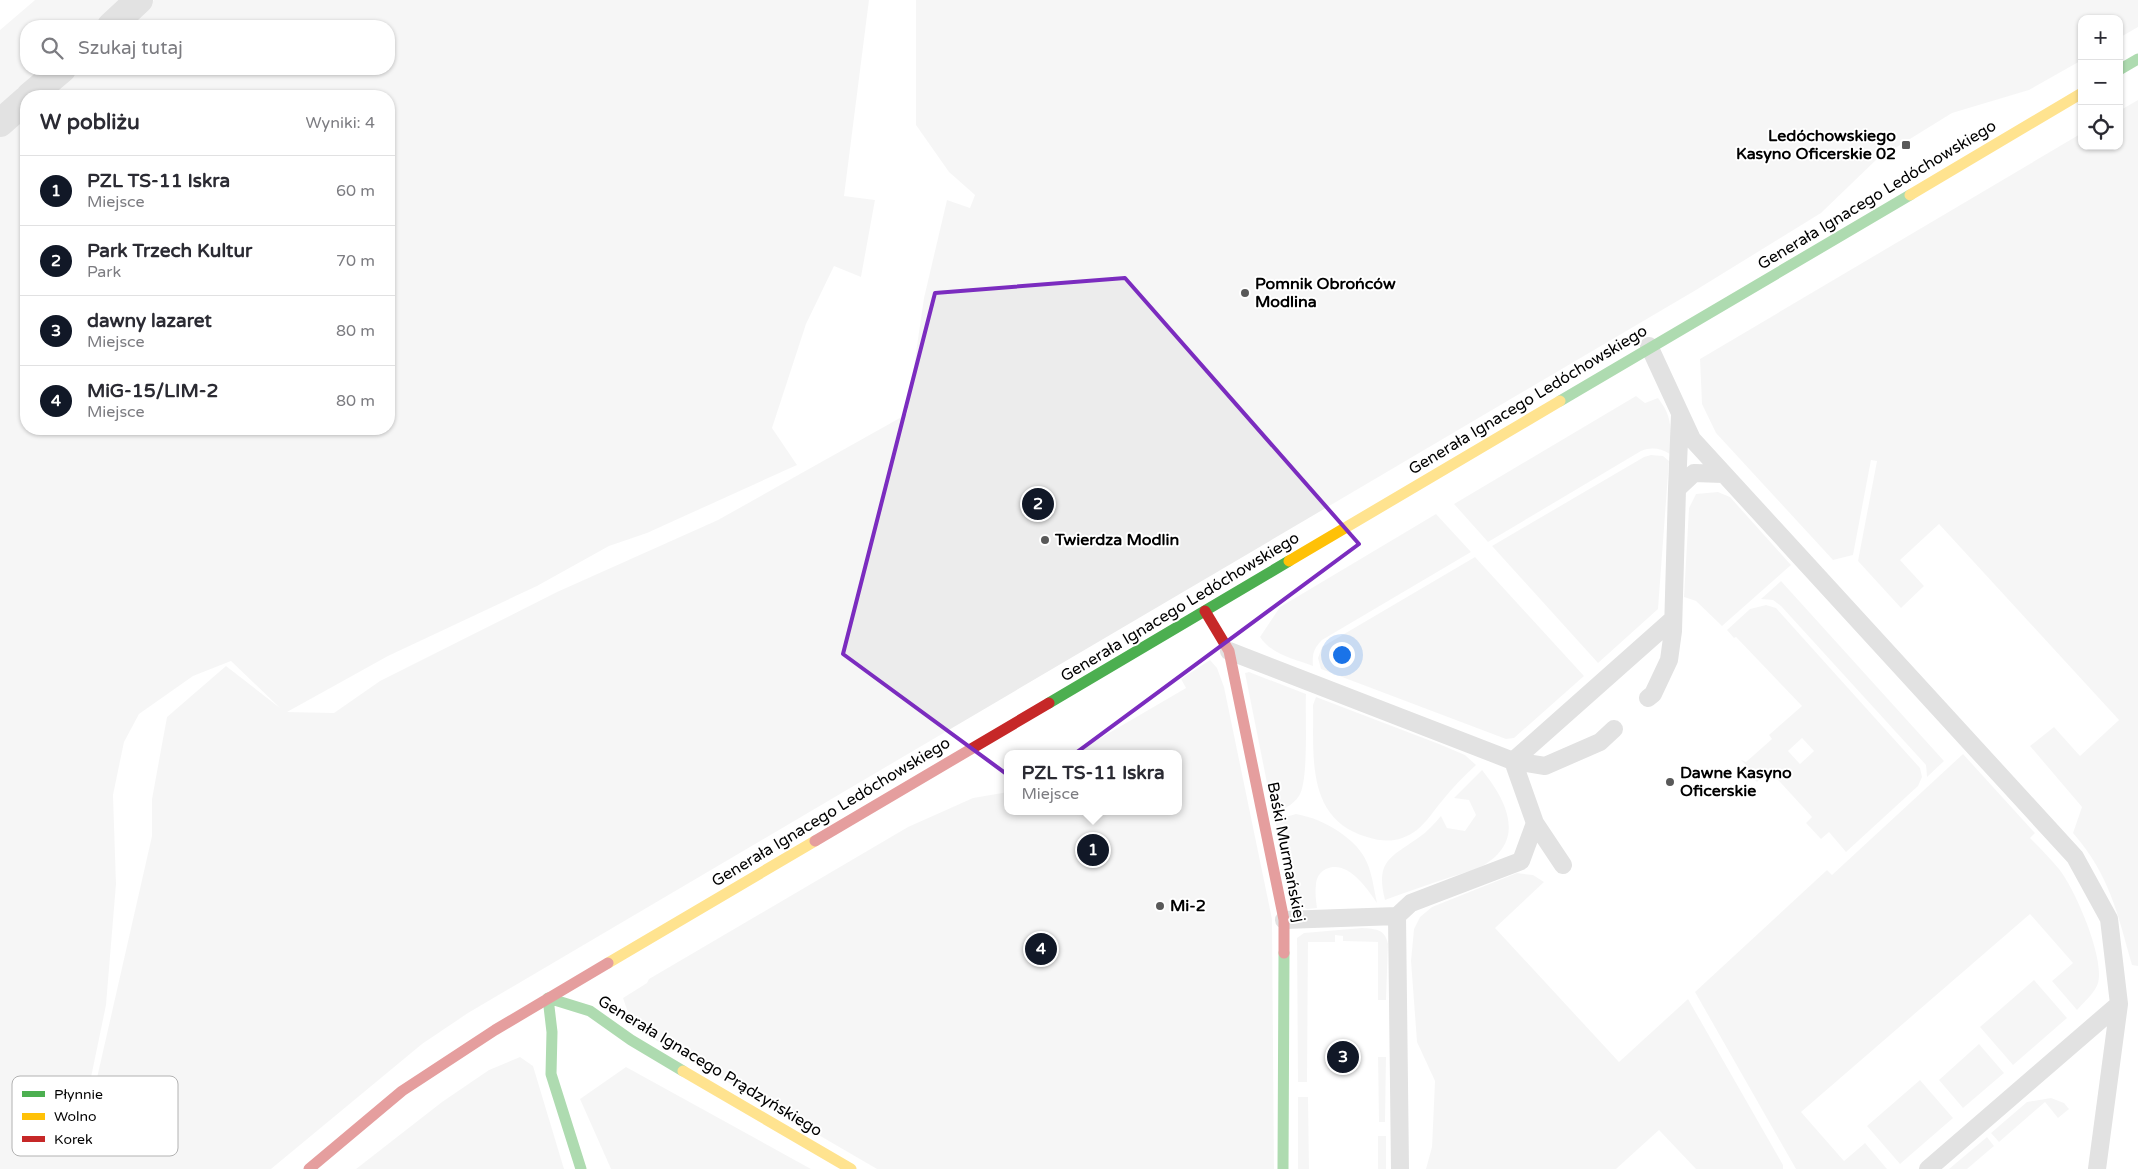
<!DOCTYPE html>
<html lang="pl">
<head>
<meta charset="utf-8">
<style>
	body { margin:0; font-family:"Varela Round",sans-serif; background:#f7f7f7; color:#2b2b33 }
	.controls { position:absolute; right:15px; top:15px; display:grid; overflow:hidden; border-radius:10px; box-shadow:0 1px 4px #0004 }
	.controls button { width:45px; height:45px; display:grid; place-items:center; padding:0; border:0; border-bottom:1px solid #e1e1e2; background:#fff; color:#2b2b33; font:25px sans-serif }
	.you { position:absolute; left:1341px; top:654px; width:18px; height:18px; margin:-12px; border:4px solid #fff; border-radius:50%; background:#1a73e8; box-shadow:0 0 0 8px #1a73e833 }
	.badge { display:grid; place-items:center; width:32px; height:32px; border-radius:50%; background:#111827; color:#fff; font-size:16px; font-weight:700 }
	.pin { position:absolute; translate:-50% -50%; border:2px solid #fff; box-shadow:0 1px 5px #0006 }
	.popup { position:absolute; left:1004px; top:750px; width:178px; height:65px; box-sizing:border-box; display:grid; place-content:center; border-radius:10px; background:#fff; filter:drop-shadow(0 1px 4px #0005); font-size:16px; white-space:nowrap; color:#7c7c81 }
	.popup b { font-size:19px; color:#2b2b33 }
	.popup::after { content:''; position:absolute; left:50%; top:100%; margin-left:-10px; border:10px solid transparent; border-top-color:#fff }
	.list { margin:0; padding:0; list-style:none }
	h2 { display:flex; justify-content:space-between; align-items:center; height:65px; margin:0; padding:0 20px; font-size:21px }
	h2 small { font-size:16px; font-weight:400; color:#7c7c81 }
	.list li { display:grid; grid-template-columns:32px 1fr auto; gap:15px; align-items:center; box-sizing:border-box; height:70px; padding:0 20px; border-top:1px solid #e1e1e2 }
	.list b { display:block; font-size:19px; white-space:nowrap }
	.list p { margin:0; font-size:16px; white-space:nowrap; color:#7c7c81 }
	.list em { font-size:16px; font-style:normal; color:#7c7c81 }
	.icon { flex:none; width:28px; height:28px; fill:none; stroke:currentColor; stroke-width:2; stroke-linecap:round; stroke-linejoin:round }
	.map { position:relative; flex:none; width:2138px; height:1169px; overflow:hidden }
	.search { position:absolute; background:#fff; box-shadow:0 1px 4px #0004; left:20px; top:20px; width:375px; height:55px; display:flex; align-items:center; gap:12px; box-sizing:border-box; padding:0 18px; border-radius:20px; color:#7c7c81; font-size:19px }
	.panel { position:absolute; background:#fff; box-shadow:0 1px 4px #0004; left:20px; top:90px; width:375px; height:345px; border-radius:20px }
	.map>svg:first-child { display:block }
	.green { fill:#ececec; fill-rule:evenodd }
	.lines { fill:none; stroke-linecap:round; stroke-linejoin:round }
	.lane { stroke:#bebebe; stroke-width:18 }
	.street { stroke:#bebebe; stroke-width:28 }
	.fast { stroke:#4caf50; stroke-width:11 }
	.slow { stroke:#ffc107; stroke-width:11 }
	.jam { stroke:#c62828; stroke-width:11 }
	.marked { fill:none; stroke:#7b2cbf; stroke-width:4; stroke-linejoin:round }
	.poi-dot { fill:#595959; stroke:#fff; stroke-width:2 }
	.labels { text-anchor:middle; dominant-baseline:central; stroke-width:4; stroke-linejoin:round; paint-order:stroke }
	.poi-label { font-size:16px; font-weight:bold; fill:#000; stroke:#fff; text-anchor:start }
	.street-label { font-size:16px; fill:#000; stroke:#fff }
	.key { fill:#fff; stroke:#b2b2b2; stroke-width:1 }
	.key-label { font-size:14px; fill:#000 }
</style>
</head>
<body>
<div class="map">
<svg width="2138" height="1169" viewBox="0 0 2138 1169">
	<rect width="100%" height="100%" fill="#fff"/>
	<!-- green -->
	<path class="green" d="M35 0H128L100 26H26V69H51L0 113V30Z
		M154 0H869L844 196 875 200 861 277 834 266 806 324 772 428 797 465 647 533 609 546 537 586 388 656 287 712 334 713 380 681 557 592 718 520 907 414 924 298 947 200 970 208 975 195 949 172 916 125V0H2138V27L2119 38V19H2082V60L2029 90 1952 113 1876 160 1821 213 1696 290 468 1013 422 1044 271 1169H0V137L26 114V429H389V96H46L77 69H389V26H124ZM231 661 280 708 226 666 167 717 152 799V836L94 1091 88 1092 106 1005 116 884 113 795 124 742 139 714 193 676Z
		M2138 100V966L2132 965C2117 912 2110 876 2073 833L2082 807 2030 746 2054 727 2080 756 2119 720 1939 524 1900 560 1924 586 1901 608 1858 561 1877 461 1871 460 1853 555 1833 560 1716 433 1702 404 1700 359 2082 133V146H2119V111Z
		M1636 396 1645 403 1658 398C1673 417 1671 430 1670 454 1659 448 1652 447 1641 451L1488 542 1454 504Z
		M1651 455 1663 456 1669 461 1658 609 1598 663 1492 546 1644 457Z
		M1718 492 1730 497 1791 565 1722 626 1696 601 1684 597 1689 508 1696 494Z
		M1436 514 1471 552 1322 640C1314 648 1312 654 1313 666 1294 659 1271 654 1260 637L1280 607Z
		M1475 557 1584 676 1514 738 1506 739 1321 669 1318 658 1322 647Z
		M1781 581 1944 761 1927 777 1926 765 1781 606 1773 600 1761 599Z
		M1766 605 1776 608 1920 768 1922 777 1918 786 1846 852 1829 832 1821 839 1806 823 1812 817 1769 770 1757 782 1745 770 1748 767 1741 760 1746 762 1772 739 1769 735 1802 706 1736 637 1734 638 1727 630 1750 609ZM1802 738 1814 751 1800 764 1788 751Z
		M1210 660 1217 668 1224 687 1272 919 1274 1169H877L633 1027 623 998 647 983 649 979 908 827 973 798 1008 792V811H1178V754H1073L1186 688 1181 679Z
		M1249 672 1306 694C1305 716 1309 781 1299 796 1292 806 1284 809 1273 813L1245 673Z
		M1316 697 1439 744 1465 755 1476 765C1464 776 1452 788 1442 801 1434 810 1427 822 1417 830 1401 842 1385 843 1367 837 1305 819 1314 755 1313 705Z
		M1963 754 2035 833 2030 838C2040 848 2050 858 2059 869 2075 889 2105 958 2098 983 2095 993 2084 1002 2077 1010L2052 981 2073 963 2030 914 1801 1112 1844 1161 1865 1143 1887 1169H1796L1695 992 1827 870 1832 875Z
		M1482 770C1506 800 1527 839 1484 865 1474 871 1459 874 1448 878 1427 885 1406 892 1385 900 1375 861 1391 857 1418 838 1427 832 1434 824 1441 816L1447 828 1465 831 1476 815 1469 800 1454 798Z
		M1296 814C1312 817 1324 822 1338 831 1370 853 1370 868 1377 903 1367 888 1347 859 1326 869 1320 872 1316 878 1316 885 1315 892 1316 901 1317 908L1307 909 1293 902 1275 820Z
		M1517 873 1533 875 1544 882 1495 928 1619 1062 1688 999 1783 1165V1169H1696L1659 1130 1616 1169H1426L1432 1147 1435 1081 1417 1042 1411 961 1414 929 1420 917 1432 907Z
		M1362 928C1376 929 1385 929 1388 944L1386 1000H1378V942L1343 941V936L1335 935V942H1308L1307 1082H1298L1297 938 1304 933Z
		M2034 980 2067 1018 2013 1065 1980 1027Z
		M1979 1044 2004 1073 1963 1108 1939 1080Z
		M520 1057 533 1066 564 1169H356L442 1102 489 1070Z
		M1378 1057H1386L1385 1122H1379Z
		M626 1067 811 1169H611L580 1099Z
		M1920 1080 1953 1118 1900 1164 1867 1126Z
		M1298 1097H1308L1309 1169H1298Z
		M2051 1098 2064 1103 2069 1109 2058 1118 2045 1102 1999 1142 1991 1133 2027 1102Z
		M1378 1136H1386V1169H1378Z
		M1987 1137 1994 1146 1967 1169H1949Z"/>
	<g class="lines">
		<!-- lane -->
		<path class="lane" d="M1649 346 1692 439 2075 857 2109 919 2119 1004 2097 1169
			M1677 489 1680 415
			M1229 651 1513 761 1545 766 1600 742 1614 729
			M1648 698 1653 694 1669 660 1673 631 1677 489 1694 473 1724 474
			M1513 761 1673 619
			M1535 823 1563 865
			M1397 916 1400 1169
			M1284 920 1397 916 1411 903 1521 861 1535 823 1513 761
			M1928 1169 2119 1004"/>
		<!-- street -->
		<path class="street" d="M111 26 139 0
			M30 96 62 69
			M0 123 26 100"/>
		<!-- fast -->
		<path class="fast" d="M2119 70 2138 59
			M1560 401 1910 195
			M1049 703 1289 561
			M581 1169 551 1074 552 1032 548 998 590 1011 631 1040 683 1071
			M1283 1169 1284 953"/>
		<!-- slow -->
		<path class="slow" d="M1910 195 2082 93
			M1289 561 1560 401
			M608 963 815 841
			M683 1071 851 1169"/>
		<!-- jam -->
		<path class="jam" d="M1205 611 1229 651 1284 920V953
			M815 841 1049 703
			M309 1169 402 1091 495 1030 608 963"/>
	</g>
	<!-- marked area -->
	<path d="M0 0H2138V1169H0ZM1125 278 1359 544 1027 789 843 654 935 293Z" fill="#fff" fill-opacity=".55" fill-rule="evenodd"/>
	<path class="marked" d="M1125 278 1359 544 1027 789 843 654 935 293Z"/>
	<!-- markers -->
	<g class="poi-dot">
		<rect x="1901" y="140" width="10" height="10" rx="2.5"/>
		<circle cx="1245" cy="293" r="5"/>
		<circle cx="1045" cy="540" r="5"/>
		<circle cx="1670" cy="782" r="5"/>
		<circle cx="1160" cy="906" r="5"/>
	</g>
	<g class="labels">
		<!-- poi labels -->
		<g class="poi-label">
			<text x="1896" y="136" text-anchor="end">Ledóchowskiego<tspan x="1896" dy="18">Kasyno Oficerskie 02</tspan></text>
			<text x="1255" y="284">Pomnik Obrońców<tspan x="1255" dy="18">Modlina</tspan></text>
			<text x="1055" y="540">Twierdza Modlin</text>
			<text x="1680" y="773">Dawne Kasyno<tspan x="1680" dy="18">Oficerskie</tspan></text>
			<text x="1170" y="906">Mi-2</text>
		</g>
		<!-- street labels -->
		<g class="street-label">
			<text transform="translate(1877 195) rotate(-31)">Generała Ignacego Ledóchowskiego</text>
			<text transform="translate(1528 400) rotate(-31)">Generała Ignacego Ledóchowskiego</text>
			<text transform="translate(1180 607) rotate(-31)">Generała Ignacego Ledóchowskiego</text>
			<text transform="translate(831 812) rotate(-31)">Generała Ignacego Ledóchowskiego</text>
			<text transform="translate(1286 852) rotate(79)">Baśki Murmańskiej</text>
			<text transform="translate(710 1066) rotate(31)">Generała Ignacego Prądzyńskiego</text>
		</g>
	</g>
	<!-- legend -->
	<rect x="12" y="1076" width="166" height="80" rx="8" class="key"/>
	<rect x="22" y="1091" width="23" height="6" fill="#4caf50"/>
	<rect x="22" y="1113" width="23" height="7" fill="#ffc107"/>
	<rect x="22" y="1136" width="23" height="6" fill="#c62828"/>
	<g class="key-label">
		<text x="54" y="1099">Płynnie</text>
		<text x="54" y="1121">Wolno</text>
		<text x="54" y="1144">Korek</text>
	</g>
</svg>
<div class="controls">
<button>+</button>
<button>−</button>
<button><svg class="icon" aria-label="locate" viewBox="0 0 24 24"><circle cx="12" cy="12" r="6"/><path d="M12 2v4M12 18v4M2 12h4M18 12h4"/></svg></button>
</div>
<div class="you"></div>
<div class="pin badge" style="left:1093px;top:850px">1</div>
<div class="popup"><b>PZL TS-11 Iskra</b>Miejsce</div>
<div class="pin badge" style="left:1038px;top:504px">2</div>
<div class="pin badge" style="left:1343px;top:1057px">3</div>
<div class="pin badge" style="left:1041px;top:949px">4</div>
<div class="search"><svg class="icon" aria-label="search" viewBox="0 0 24 24"><circle cx="10" cy="10" r="6"/><path d="M15 15l6 6"/></svg>Szukaj tutaj</div>
<section class="panel">
<h2>W pobliżu<small>Wyniki: 4</small></h2>
<ul class="list">
<li><span class="badge">1</span><div><b>PZL TS-11 Iskra</b><p>Miejsce</p></div><em>60 m</em></li>
<li><span class="badge">2</span><div><b>Park Trzech Kultur</b><p>Park</p></div><em>70 m</em></li>
<li><span class="badge">3</span><div><b>dawny lazaret</b><p>Miejsce</p></div><em>80 m</em></li>
<li><span class="badge">4</span><div><b>MiG-15/LIM-2</b><p>Miejsce</p></div><em>80 m</em></li>
</ul>
</section>
</div>
</body>
</html>
